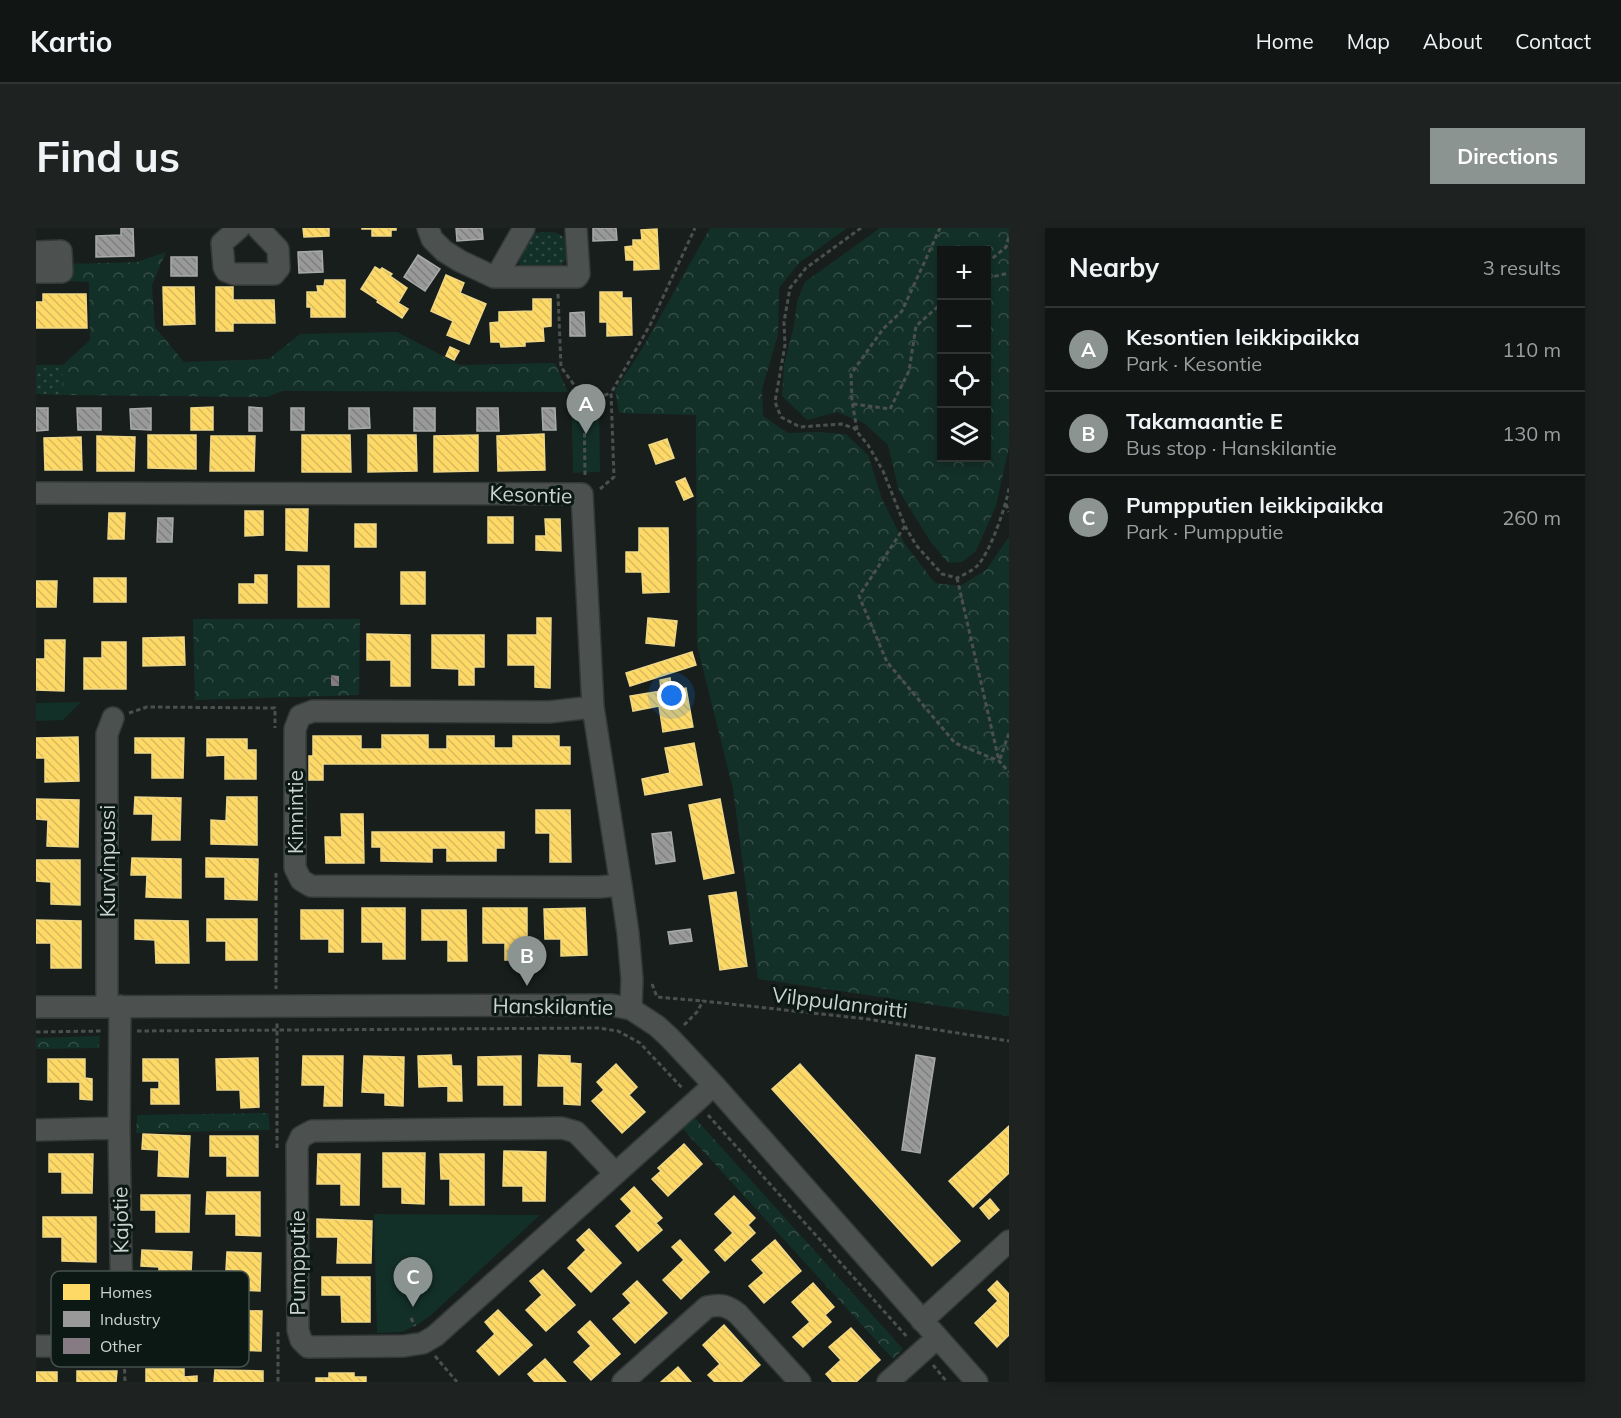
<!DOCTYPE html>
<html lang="en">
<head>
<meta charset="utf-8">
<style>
	body { margin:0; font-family:Mulish,sans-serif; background:#1e2322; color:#f1f3f6 }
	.controls { position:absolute; right:18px; top:18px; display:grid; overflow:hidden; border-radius:0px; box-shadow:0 3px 9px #0003 }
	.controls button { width:54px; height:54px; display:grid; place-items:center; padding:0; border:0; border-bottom:2px solid #303534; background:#111615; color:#f1f3f6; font:30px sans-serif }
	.you { position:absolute; left:636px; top:468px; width:21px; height:21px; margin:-15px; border:4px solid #fff; border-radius:50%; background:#1a73e8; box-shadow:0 0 0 9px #1a73e833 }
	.badge { display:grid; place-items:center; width:39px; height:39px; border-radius:50%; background:#8c9491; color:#fff; font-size:20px; font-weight:700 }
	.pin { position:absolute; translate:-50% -50px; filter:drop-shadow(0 2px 3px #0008) }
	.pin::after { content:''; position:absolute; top:32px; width:21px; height:18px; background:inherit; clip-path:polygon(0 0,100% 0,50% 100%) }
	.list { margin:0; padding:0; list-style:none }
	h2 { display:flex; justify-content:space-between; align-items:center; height:78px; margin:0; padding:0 24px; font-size:26px }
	h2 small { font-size:20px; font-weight:400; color:#9c9fa0 }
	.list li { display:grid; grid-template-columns:39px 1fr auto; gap:18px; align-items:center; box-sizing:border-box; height:84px; padding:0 24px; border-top:2px solid #303534 }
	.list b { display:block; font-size:22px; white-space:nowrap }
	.list p { margin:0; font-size:20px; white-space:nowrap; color:#9c9fa0 }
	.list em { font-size:20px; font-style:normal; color:#9c9fa0 }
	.icon { flex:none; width:33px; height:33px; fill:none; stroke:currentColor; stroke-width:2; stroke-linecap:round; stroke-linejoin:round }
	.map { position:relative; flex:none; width:973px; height:1154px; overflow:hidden; border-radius:0px }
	header { display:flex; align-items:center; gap:36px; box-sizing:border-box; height:84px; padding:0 30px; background:#111615; border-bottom:2px solid #303534 }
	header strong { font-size:28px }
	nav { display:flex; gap:33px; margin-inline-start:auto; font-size:21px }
	.intro { display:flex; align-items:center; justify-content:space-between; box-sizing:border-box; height:144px; padding:0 36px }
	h1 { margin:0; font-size:42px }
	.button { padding:15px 27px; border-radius:0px; background:#8c9491; color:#fff; font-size:21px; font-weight:700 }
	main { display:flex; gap:36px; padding:0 36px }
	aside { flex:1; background:#111615; border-radius:0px; box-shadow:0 3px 9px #0003 }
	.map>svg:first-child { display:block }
	.grass { fill:url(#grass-dots) }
	.forest { fill:url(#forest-crowns); fill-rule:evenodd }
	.green { fill:#133028 }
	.homes { fill:url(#homes-back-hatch); stroke:#efd786; stroke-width:1.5 }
	.industry { fill:url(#industry-back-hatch); stroke:#a8aaaa; stroke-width:1.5 }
	.building { fill:url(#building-back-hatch) }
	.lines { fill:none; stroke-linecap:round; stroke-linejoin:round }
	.minor-casing { stroke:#333936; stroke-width:24 }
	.path { stroke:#4b504e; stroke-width:3; stroke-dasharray:4.5 3; stroke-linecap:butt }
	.minor { stroke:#4c514f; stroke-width:21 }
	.labels { text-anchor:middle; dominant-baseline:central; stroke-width:6; stroke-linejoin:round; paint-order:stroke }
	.street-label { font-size:21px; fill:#cbd3d0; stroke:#0b1814 }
	.key { fill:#0b1814; stroke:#45504c; stroke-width:1.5 }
	.key-label { font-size:16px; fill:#cbd3d0 }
</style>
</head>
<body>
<header>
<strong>Kartio</strong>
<nav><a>Home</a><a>Map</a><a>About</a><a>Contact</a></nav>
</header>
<div class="intro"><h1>Find us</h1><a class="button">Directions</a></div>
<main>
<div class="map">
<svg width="973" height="1154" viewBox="0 0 973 1154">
	<defs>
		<pattern id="grass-dots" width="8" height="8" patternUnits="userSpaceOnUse" patternTransform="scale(1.5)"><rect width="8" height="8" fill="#133028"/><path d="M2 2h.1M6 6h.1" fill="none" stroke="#344d46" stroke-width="1.8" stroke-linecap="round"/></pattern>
		<pattern id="forest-crowns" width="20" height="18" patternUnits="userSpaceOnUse" patternTransform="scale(1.5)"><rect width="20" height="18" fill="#133028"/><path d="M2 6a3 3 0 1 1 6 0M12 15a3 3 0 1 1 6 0" fill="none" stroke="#344d46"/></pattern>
		<pattern id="homes-back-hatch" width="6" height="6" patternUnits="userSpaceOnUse" patternTransform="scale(1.5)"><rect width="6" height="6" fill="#ffd966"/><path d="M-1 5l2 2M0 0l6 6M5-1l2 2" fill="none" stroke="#d8ba5e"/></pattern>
		<pattern id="industry-back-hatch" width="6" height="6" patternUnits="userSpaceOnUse" patternTransform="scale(1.5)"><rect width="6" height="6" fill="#999"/><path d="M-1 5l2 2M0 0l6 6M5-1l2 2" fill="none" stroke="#7d7e7e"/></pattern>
		<pattern id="building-back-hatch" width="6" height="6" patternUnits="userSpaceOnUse" patternTransform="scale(1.5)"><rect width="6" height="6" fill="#867b82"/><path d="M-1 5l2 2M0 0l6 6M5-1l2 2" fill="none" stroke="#6c666a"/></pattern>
	</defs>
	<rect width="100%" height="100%" fill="#171e1c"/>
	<!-- grass -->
	<path class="grass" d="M512 4C522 4 527 7 533 15 532 25 532 33 523 39L483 42C483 30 485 11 497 6 501 4 508 4 512 4Z
		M0 137H27L26 167 0 166Z"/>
	<!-- forest -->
	<path class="forest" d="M674 0H811L763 35 743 60 742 107 726 161 727 188 752 205 782 204 810 206 832 227 846 271 868 315 899 355 924 358 950 342 973 309V788L722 751 697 561 661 417 660 187 583 185 579 162 606 121Z
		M844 0H973V219L960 278 940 323 926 334 912 335 894 313 863 263 852 217 828 195 801 184 771 192 746 168 748 136 758 98 761 73 769 54ZM906 22H951V230H906Z
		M130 24 116 57 119 99 148 134 233 131 264 106 361 104 424 137 519 135 532 164 247 163 231 169 26 167 27 137 54 112 53 54 32 53V36L101 34Z
		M157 391H324L323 467 159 472Z
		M64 808 63 820 0 821V810Z
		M232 885 234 902 100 905 101 887Z
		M658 889 867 1121 857 1131 646 900Z"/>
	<!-- green -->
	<path class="green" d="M535 161H563L564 244 537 245Z
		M45 474 27 492 0 493V475Z
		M338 986 504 987 394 1088 381 1097 366 1104 341 1105Z"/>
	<!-- homes -->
	<path class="homes" d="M267 0H293V8L268 9Z
		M326 0H360V2H355V8H336V1H326Z
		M621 1 623 41 598 42V32H590L589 19 597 18V12H606L605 2Z
		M339 39 344 42 346 40 356 46 354 48 371 60 362 75 372 81 366 90 341 74 342 72 325 61Z
		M410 47 428 55 424 65 450 76 433 116 411 107 417 93 395 83Z
		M289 52H309V89H275V79H271V64H282L281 58H288Z
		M127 59H158L159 96 128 97Z
		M180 59H197V72H238L239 95H197V103H180Z
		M564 64H586V70H595L596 107 571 108V94H564Z
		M7 66H50L51 100H0V74H7Z
		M497 71H515V98L507 99 508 113 489 114V118L465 119 464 114H455L454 95 463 94V84L497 83Z
		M414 119 423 123 418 132 410 128Z
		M177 179V202H155V180Z
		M508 206 509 242 462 243 461 208Z
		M112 207H160V241L112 240Z
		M266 207H314L315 244H266Z
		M332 207H380L381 243 332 244Z
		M442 207V243L398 244V208Z
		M61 208 99 209 98 243H61Z
		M175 208H219L218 243H174Z
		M45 209 46 242H9L8 210Z
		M631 211 638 230 620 236 613 217Z
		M649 250 657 268 648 272 640 254Z
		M250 281H272L271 323 250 322Z
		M209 283H227V307L209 308Z
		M73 285H89L88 311H72Z
		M452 289H477V315H452Z
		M509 291H524L525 323 500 322V308H510Z
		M319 296H340V319H319Z
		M603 300H632L633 364 607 365 606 344H590V324H603Z
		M262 338H293V379H262Z
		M365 344H389V376H365Z
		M219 347H231V375H203V356H219Z
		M58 350H90V374H58Z
		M0 353H21L20 379H0Z
		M501 390H515L514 460 499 459V437H472V407H501Z
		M612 390 641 393 638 418 610 415Z
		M331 406 374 407V458H355V432H331Z
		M396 407H448V439H438V457H423V441L396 440Z
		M148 409 149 437 107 438V410Z
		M9 412H29L28 463 0 462V431H9Z
		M66 414H90V461H48V430H66Z
		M656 424 660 437 594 458 590 445Z
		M634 450 636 462 650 460 657 499 627 504 623 478 597 483 594 468 625 463 624 452Z
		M346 507H392V521H411V508H458V520H477V508H523V519H534V536H287V552H273V528H277V508H325V521H346Z
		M42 509 43 553 9 554V530H0V510Z
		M99 510H148L147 550H116V525H99Z
		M171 511H211V522H220V551H189V527L171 528Z
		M658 515 666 557 609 567 606 551 634 545 629 520Z
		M99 569 145 570 144 612H116L117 586H98Z
		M191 569H221V617L175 616V592L190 593Z
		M0 571 43 572 42 619 11 618 12 592 0 591Z
		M684 571 698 645 668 651 653 577Z
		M500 582H534L535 634H514V605H500Z
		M305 586H327L328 635H290L289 609H306Z
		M336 604H468V620H460V633H411V620H396V634L345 633V619H336Z
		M96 630 145 631V670L110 669 111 647H95Z
		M170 630 222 631 221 672 189 671V649H170Z
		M0 632H44V677L15 676V654L0 653Z
		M700 664 711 738 684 742 673 668Z
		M326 680H369V731H347V714H326Z
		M447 680H491V732H469V715H447Z
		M549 680 551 727 525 728V711H509L508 681Z
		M265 682H307V724H293V711H265Z
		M386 682H430L431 733H412V712H386Z
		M171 691H221V732H190V713H171Z
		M0 692 45 693V740H15V715H0Z
		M99 692 152 693 153 735H120L119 712 99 711Z
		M415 827 416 838H425L426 873H412V858L383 859 382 828Z
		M503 827 534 828V835L545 836 544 877 528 876V858H502Z
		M267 828H307L306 878H288L289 857H266Z
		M328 828 368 829 367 878 349 877V865L326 864Z
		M485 828V877H468V857H442V829Z
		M222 830 223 879 205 880 204 862H181L180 831Z
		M12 831H49V850L56 851V872L44 871V854H12Z
		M107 831H142L143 876H115V861H123V853H107Z
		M580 836 601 859 593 867 609 884 586 905 556 873 568 862 561 854Z
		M764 836 924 1013 896 1038 736 861Z
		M973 898V945L937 979 913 953Z
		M107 906 154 908 152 949 122 948 123 922 106 921Z
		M174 908H222V948H191V928H174Z
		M648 916 666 936 632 968 616 951 625 943 622 940Z
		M468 923 510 924 509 973H487V958H467Z
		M347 925H389L388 976 366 975V959H347Z
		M13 926H57L56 965H26V944H13Z
		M282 926H324L323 977H305V956H281Z
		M404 926H448V977H414V951H405Z
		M598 959 626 990 620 995 626 1002 602 1023 580 998 596 983 585 971Z
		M171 964H224V1008L200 1007V986H170Z
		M105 967H154L153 1004H120V982H105Z
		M698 968 719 990 712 997 719 1005 689 1033 679 1022 697 1005 679 986Z
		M954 971 963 982 953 991 944 980Z
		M7 989H60V1034L26 1033V1009H7Z
		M281 991 336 993 335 1035H301L302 1009H281Z
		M553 1001 585 1035 555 1064 532 1040 550 1022 541 1012Z
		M644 1012 673 1044 645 1071 627 1052 648 1032 636 1019Z
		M739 1012 765 1043 728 1075 713 1058 728 1045 716 1032Z
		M106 1022 156 1024 154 1065 123 1064V1039L105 1038Z
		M191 1024 225 1025 224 1063 196 1062 197 1042H190Z
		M507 1042 539 1077 510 1103 490 1082 506 1067 494 1053Z
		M286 1049H334V1094H306L305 1067H286Z
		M601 1053 631 1085 599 1115 577 1091 595 1075 587 1066Z
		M961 1053 973 1066V1107L961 1119 939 1095 962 1073 952 1062Z
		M777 1055 798 1079 789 1087 795 1094 767 1119 757 1109 774 1094 756 1074Z
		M175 1082 226 1083 225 1123 194 1122V1104H175Z
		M462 1082 496 1117 463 1147 441 1123 459 1106 449 1094Z
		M554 1093 584 1126 555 1152 538 1134 555 1118 542 1104Z
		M688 1097 724 1137 705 1154H679L672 1147 684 1136 667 1117Z
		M815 1100 844 1132 820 1154H797L790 1146 805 1132 793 1119Z
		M509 1131 530 1154H499L492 1146Z
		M642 1139 655 1154H625Z
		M110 1141H148V1149L161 1148V1154H110Z
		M179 1142 227 1143V1154H178Z
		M41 1143H81L80 1154H41Z
		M0 1144H21V1154H0Z
		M293 1145H318V1149H330V1154H280V1150H293Z"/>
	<!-- industry -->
	<path class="industry" d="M85 0H97L98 28 60 29V8L85 7Z
		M420 0H446L447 11 421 13Z
		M557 0H580L581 12 557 13Z
		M286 23 287 44 263 45 262 24Z
		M382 27 404 41 389 63 368 49Z
		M135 29H161V48H135Z
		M548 84 549 108H534V85Z
		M213 179 226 180V203H213Z
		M0 180H12V202L0 203Z
		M41 180H65V202H42Z
		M115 180V202L95 201 94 181Z
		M255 180H268V202H255Z
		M313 180H333L334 200 313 201Z
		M378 180H399V203H378Z
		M441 180H462L463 203H441Z
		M506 180H519L520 202H507Z
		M122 290H137L136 314H121Z
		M635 604 639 633 620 636 616 606Z
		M654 701 656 713 634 716 632 704Z
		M880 827 899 830 884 925 866 922Z"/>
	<!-- building -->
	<path class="building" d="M295 447 303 448V458H295Z"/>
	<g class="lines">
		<!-- minor casing -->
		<g class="minor-casing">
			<path id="minor" d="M203 0 186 15 188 39 190 43 198 46H238L243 40 242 21 222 0
				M392 0 396 11 408 23 424 33 458 49H541L543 46 540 0
				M0 24 25 23 26 44H0
				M458 49 463 44 488 0
				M0 265 546 266 557 479 585 657 592 705 596 751 595 781
				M557 479 513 484 277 483 264 488 259 501V640L265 652 275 658 563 659 585 657
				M71 778V506L77 490
				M0 779 563 777H576L595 781 621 798 634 810 678 857 941 1154
				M0 902 83 900
				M579 945 540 904 526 900 276 903 265 909 261 918 262 1102 265 1112 272 1119 368 1118 387 1115 399 1108 678 857
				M886 1093 973 1013
				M0 1118 66 1119 80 1108 86 1094 83 900 84 778
				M587 1154 671 1079C684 1076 691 1077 702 1086L764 1154
				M852 1154 901 1110"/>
		</g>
		<!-- path -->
		<path class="path" d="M825 0 770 40 754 60 748 94 749 117 739 174 745 189 764 199 805 196 818 200 832 217 847 243 869 298 880 317 906 346 921 350C927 347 936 343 941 338 954 325 970 278 973 260
			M951 35 970 19 973 8
			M951 50 973 45
			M522 66 525 139 547 169
			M817 176 854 181 873 143 880 98 906 75
			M821 202 816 173 815 146 847 101 866 83 904 0
			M549 247 548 170 563 169 575 165
			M564 261 578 249 575 165 614 97 659 0
			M970 276 973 284
			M869 298 823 368 851 434 919 515 963 533 973 544
			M921 350 963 533
			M93 485 111 479 239 480V500
			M964 531 973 505
			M240 645V761
			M616 756 621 769 667 773
			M648 797 661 784 667 773 831 791 973 813
			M101 803 562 800 582 803 604 815 647 861
			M0 804 67 803
			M672 887 872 1110
			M241 920V795
			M375 1090 379 1098
			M242 1104V1154
			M88 1126 89 1154
			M399 1128 421 1154
			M897 1137 911 1154"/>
		<!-- minor -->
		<use href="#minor" class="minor"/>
	</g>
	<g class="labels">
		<!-- street labels -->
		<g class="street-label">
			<text transform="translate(495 266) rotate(2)">Kesontie</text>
			<text transform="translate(259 584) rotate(-90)">Kinnintie</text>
			<text transform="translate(71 633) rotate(-90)">Kurvinpussi</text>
			<text transform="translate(804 774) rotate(7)">Vilppulanraitti</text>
			<text transform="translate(517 778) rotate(1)">Hanskilantie</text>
			<text transform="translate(84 992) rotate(-91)">Kajotie</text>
			<text transform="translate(261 1035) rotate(-90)">Pumpputie</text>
		</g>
	</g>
	<!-- legend -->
	<rect x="15" y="1043" width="198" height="96" rx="9" class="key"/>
	<rect x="27" y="1056" width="27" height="16" fill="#ffd966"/>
	<rect x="27" y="1083" width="27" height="16" fill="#999"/>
	<rect x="27" y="1110" width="27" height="16" fill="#867b82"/>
	<g class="key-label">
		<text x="64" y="1070">Homes</text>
		<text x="64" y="1097">Industry</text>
		<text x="64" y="1124">Other</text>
	</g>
</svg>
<div class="controls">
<button>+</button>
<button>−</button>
<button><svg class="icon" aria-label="locate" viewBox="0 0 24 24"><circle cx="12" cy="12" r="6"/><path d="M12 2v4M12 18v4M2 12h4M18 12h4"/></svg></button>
<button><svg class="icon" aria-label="layers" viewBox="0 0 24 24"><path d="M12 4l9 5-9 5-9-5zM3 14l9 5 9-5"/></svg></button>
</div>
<div class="you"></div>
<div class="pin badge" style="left:550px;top:206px">A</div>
<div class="pin badge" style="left:491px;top:758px">B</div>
<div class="pin badge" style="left:377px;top:1079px">C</div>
</div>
<aside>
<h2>Nearby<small>3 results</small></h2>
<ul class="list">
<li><span class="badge">A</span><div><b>Kesontien leikkipaikka</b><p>Park · Kesontie</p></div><em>110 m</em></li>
<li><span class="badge">B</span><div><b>Takamaantie E</b><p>Bus stop · Hanskilantie</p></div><em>130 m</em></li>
<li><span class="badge">C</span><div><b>Pumpputien leikkipaikka</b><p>Park · Pumpputie</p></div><em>260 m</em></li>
</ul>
</aside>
</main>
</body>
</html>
